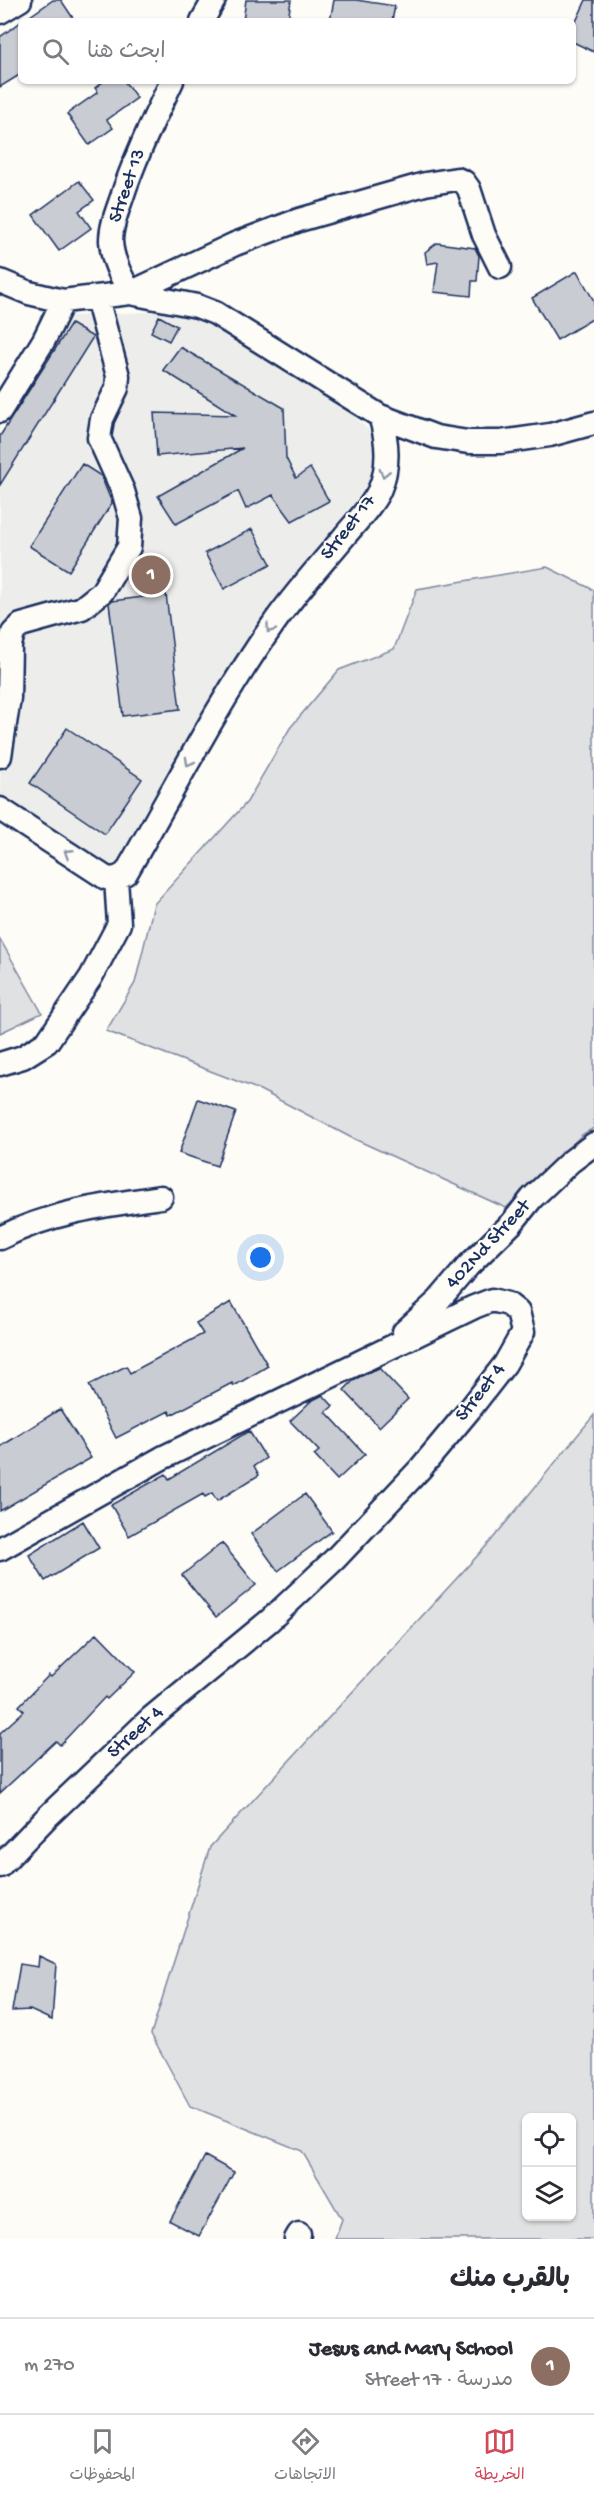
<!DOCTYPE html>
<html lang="ar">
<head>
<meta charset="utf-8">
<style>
	body { margin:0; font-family:"Gochi Hand","Playpen Sans Arabic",sans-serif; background:#f7f7f7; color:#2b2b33; direction:rtl }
	.controls { position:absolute; right:18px; bottom:18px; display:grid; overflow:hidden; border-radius:9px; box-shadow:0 2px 4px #0004 }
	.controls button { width:54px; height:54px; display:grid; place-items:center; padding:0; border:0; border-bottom:2px solid #e1e1e2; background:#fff; color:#2b2b33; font:30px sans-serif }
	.you { position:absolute; left:261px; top:1258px; width:21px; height:21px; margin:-15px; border:4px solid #fff; border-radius:50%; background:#1a73e8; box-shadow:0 0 0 9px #1a73e833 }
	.badge { display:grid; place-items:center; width:39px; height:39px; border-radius:50%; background:#d1495b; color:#fff; font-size:20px; font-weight:700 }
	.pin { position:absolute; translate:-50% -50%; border:3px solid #fff; box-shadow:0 2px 6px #0006 }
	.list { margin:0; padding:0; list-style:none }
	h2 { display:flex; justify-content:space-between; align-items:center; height:78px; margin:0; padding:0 24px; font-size:26px }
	h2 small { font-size:20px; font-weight:400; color:#7c7c81 }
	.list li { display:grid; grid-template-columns:39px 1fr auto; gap:18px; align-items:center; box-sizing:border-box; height:96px; padding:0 24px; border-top:2px solid #e1e1e2 }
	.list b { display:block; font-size:22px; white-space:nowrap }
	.list p { margin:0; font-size:20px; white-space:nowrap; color:#7c7c81 }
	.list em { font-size:20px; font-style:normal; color:#7c7c81 }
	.icon { flex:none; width:33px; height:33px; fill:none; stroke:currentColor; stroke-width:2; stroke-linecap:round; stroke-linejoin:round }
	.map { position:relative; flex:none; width:594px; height:2239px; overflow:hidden; direction:ltr }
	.search { position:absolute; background:#fff; box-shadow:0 2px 4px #0004; left:18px; right:18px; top:18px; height:66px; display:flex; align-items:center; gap:15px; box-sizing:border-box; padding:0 21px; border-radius:9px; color:#7c7c81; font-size:22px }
	.sheet { height:174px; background:#fff }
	nav { display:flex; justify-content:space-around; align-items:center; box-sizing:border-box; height:84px; border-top:2px solid #e1e1e2; background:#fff; font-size:16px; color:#7c7c81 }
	nav a { display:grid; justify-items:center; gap:3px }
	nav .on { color:#d1495b }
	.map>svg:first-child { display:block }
	.built { fill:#edeeec }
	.green { fill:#e0e1e3; stroke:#7e88a0; stroke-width:1.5; fill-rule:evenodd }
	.building { fill:#c9ccd3; stroke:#1b2f5e; stroke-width:1.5 }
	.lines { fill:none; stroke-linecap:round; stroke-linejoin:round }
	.minor-casing { stroke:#1b2f5e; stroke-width:27 }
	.minor { stroke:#fdfcf7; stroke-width:22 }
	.oneway { stroke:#8c96aa }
	.labels { text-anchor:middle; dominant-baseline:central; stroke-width:4.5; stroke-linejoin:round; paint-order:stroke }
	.street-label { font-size:20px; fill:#1b2f5e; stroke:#fdfcf7 }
</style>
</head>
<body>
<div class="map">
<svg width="594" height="2239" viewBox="0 0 594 2239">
	<rect width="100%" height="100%" fill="#fdfcf7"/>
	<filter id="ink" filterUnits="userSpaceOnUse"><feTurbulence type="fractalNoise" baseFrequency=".0167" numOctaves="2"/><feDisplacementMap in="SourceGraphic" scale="12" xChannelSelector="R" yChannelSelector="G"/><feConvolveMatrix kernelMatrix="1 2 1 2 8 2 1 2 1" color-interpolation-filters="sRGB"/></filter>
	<g filter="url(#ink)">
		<!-- built -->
		<path class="built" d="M163 311 211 324 341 404 372 433 376 468 362 495 114 876 0 801V436L71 316Z"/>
		<!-- green -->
		<path class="green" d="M547 567 594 590V1128L583 1134 506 1208 350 1137 260 1090 106 1031 135 983 154 904 247 802 290 728 339 670 394 649 417 589Z
			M0 939 42 1013 0 1033Z
			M594 1415V2239H335L342 2219 302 2151 190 2106 151 2034 210 1847 490 1542ZM526 2118H572V2216H526Z"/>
		<!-- building -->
		<path class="building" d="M53 0H61L75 21H23Z
			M246 0H291L288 21H243Z
			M334 0H356L395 6 392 21H330Z
			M586 0H594V52L573 42V28Z
			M21 22V74L0 87V37Z
			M104 81H124L137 98 107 120 113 128 89 145 67 114 98 92 95 88Z
			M79 181 94 200 79 211 91 228 59 251 33 215Z
			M437 243 475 248 479 256 477 281H472L471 296 434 292 438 262 427 264 425 252Z
			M577 271 594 301V318L557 340 532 298Z
			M159 316 177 326 169 341 151 332Z
			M71 324 93 337 0 485V436Z
			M180 347 284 408 286 458 296 478 310 468 329 501 292 521 273 495 246 509 238 491 176 524 158 496 243 448 157 456 154 413 235 415 163 370Z
			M82 464 101 476 112 503 69 571 29 546Z
			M252 529 271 564 224 589 205 553Z
			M166 594 180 709 123 716 109 603 112 601Z
			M67 728 142 779 105 834 30 783Z
			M198 1099 236 1112 217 1166 179 1153Z
			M231 1302 268 1366 234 1386 232 1383 171 1415 169 1411 116 1438 89 1385 126 1366 130 1373 203 1334 196 1323Z
			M379 1368 408 1399 379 1427 344 1390 355 1379Z
			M323 1395 333 1406 326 1412 365 1454 337 1480 314 1455 319 1451 290 1421 311 1401Z
			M60 1409 91 1458 0 1511V1447Z
			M249 1431 266 1458 254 1466 259 1475 217 1501 212 1493 205 1497 203 1494 129 1536 111 1505 166 1474 169 1479Z
			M305 1494 332 1531 278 1571 251 1534Z
			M83 1521 99 1548 45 1581 29 1555Z
			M222 1543 256 1585 216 1617 182 1575Z
			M97 1633 135 1672 107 1699 105 1697 60 1745 56 1741 0 1793V1733L24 1711 19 1706 49 1675 51 1677Z
			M39 1956 56 1964 52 2020 30 2010 12 2011 20 1964 38 1967Z
			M205 2156 234 2172 199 2236 170 2221Z"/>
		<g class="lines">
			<!-- minor casing -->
			<g class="minor-casing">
				<path id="minor" d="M0 12 20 0
					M202 21 214 0
					M0 281 29 293 63 301 130 293 235 244 299 220 425 184 457 179 464 182 469 189 484 235 500 267
					M130 293 197 306 215 313 380 416 436 437 468 442H501L550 435 594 423
					M130 293C121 276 112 260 111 241 111 227 116 214 121 200 134 159 153 121 172 81
					M0 411 44 340 63 301
					M0 756 9 698 10 645 13 633 21 625 82 608 102 592 129 547 131 518 123 491 99 438 102 419 117 388 118 376 97 298
					M0 809 106 878 116 879 126 873C174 790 217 704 272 626 293 595 319 567 343 538 355 523 370 509 379 491 390 466 388 441 380 416
					M0 1064 23 1057 47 1042 91 977 119 924 116 879
					M0 1238C51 1212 105 1205 161 1197
					M404 1332 438 1301 468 1266 512 1223 532 1198 570 1162 594 1144
					M0 1549 162 1458 474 1307 492 1300 508 1304 518 1312 523 1332 505 1364 470 1409 420 1469 335 1559 269 1621 150 1719 48 1816 0 1866
					M296 2239 299 2234"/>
			</g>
			<!-- minor -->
			<use href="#minor" class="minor"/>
		</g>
		<!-- one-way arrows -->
		<defs><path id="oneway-chevron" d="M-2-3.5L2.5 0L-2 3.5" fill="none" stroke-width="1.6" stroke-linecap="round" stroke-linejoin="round" transform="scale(1.5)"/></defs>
		<g class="oneway">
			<use href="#oneway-chevron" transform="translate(384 473) rotate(103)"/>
			<use href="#oneway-chevron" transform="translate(270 629) rotate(125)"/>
			<use href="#oneway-chevron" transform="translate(189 762) rotate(119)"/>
			<use href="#oneway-chevron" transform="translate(68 853) rotate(-147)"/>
		</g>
	</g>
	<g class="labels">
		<!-- street labels -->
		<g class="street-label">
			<text transform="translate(128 186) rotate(-71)">Street 13</text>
			<text transform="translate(349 528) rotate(-52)">Street 17</text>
			<text transform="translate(489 1245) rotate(-47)">402Nd Street</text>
			<text transform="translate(481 1393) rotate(-52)">Street 4</text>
			<text transform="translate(136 1733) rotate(-42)">Street 4</text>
		</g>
	</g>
</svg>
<div class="controls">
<button><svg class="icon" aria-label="locate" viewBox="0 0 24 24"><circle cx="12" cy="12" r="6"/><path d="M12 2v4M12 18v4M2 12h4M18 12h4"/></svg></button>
<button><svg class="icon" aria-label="layers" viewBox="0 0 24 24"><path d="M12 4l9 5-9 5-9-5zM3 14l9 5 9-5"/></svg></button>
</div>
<div class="you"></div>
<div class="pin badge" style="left:151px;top:575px;background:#8d6e63">1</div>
<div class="search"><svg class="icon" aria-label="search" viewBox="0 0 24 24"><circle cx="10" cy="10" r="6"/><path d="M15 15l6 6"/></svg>ابحث هنا</div>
</div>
<section class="sheet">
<h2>بالقرب منك<small></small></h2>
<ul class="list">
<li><span class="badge" style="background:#8d6e63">1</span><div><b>Jesus and Mary School</b><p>مدرسة · Street 17</p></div><em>270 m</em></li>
</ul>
</section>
<nav>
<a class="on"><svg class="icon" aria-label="map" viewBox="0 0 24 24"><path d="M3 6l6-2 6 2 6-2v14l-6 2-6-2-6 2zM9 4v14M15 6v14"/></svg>الخريطة</a>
<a><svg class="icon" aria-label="directions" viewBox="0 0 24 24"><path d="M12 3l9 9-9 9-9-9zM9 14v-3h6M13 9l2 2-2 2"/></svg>الاتجاهات</a>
<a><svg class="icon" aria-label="saved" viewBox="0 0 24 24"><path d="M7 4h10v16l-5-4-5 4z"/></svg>المحفوظات</a>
</nav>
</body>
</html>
